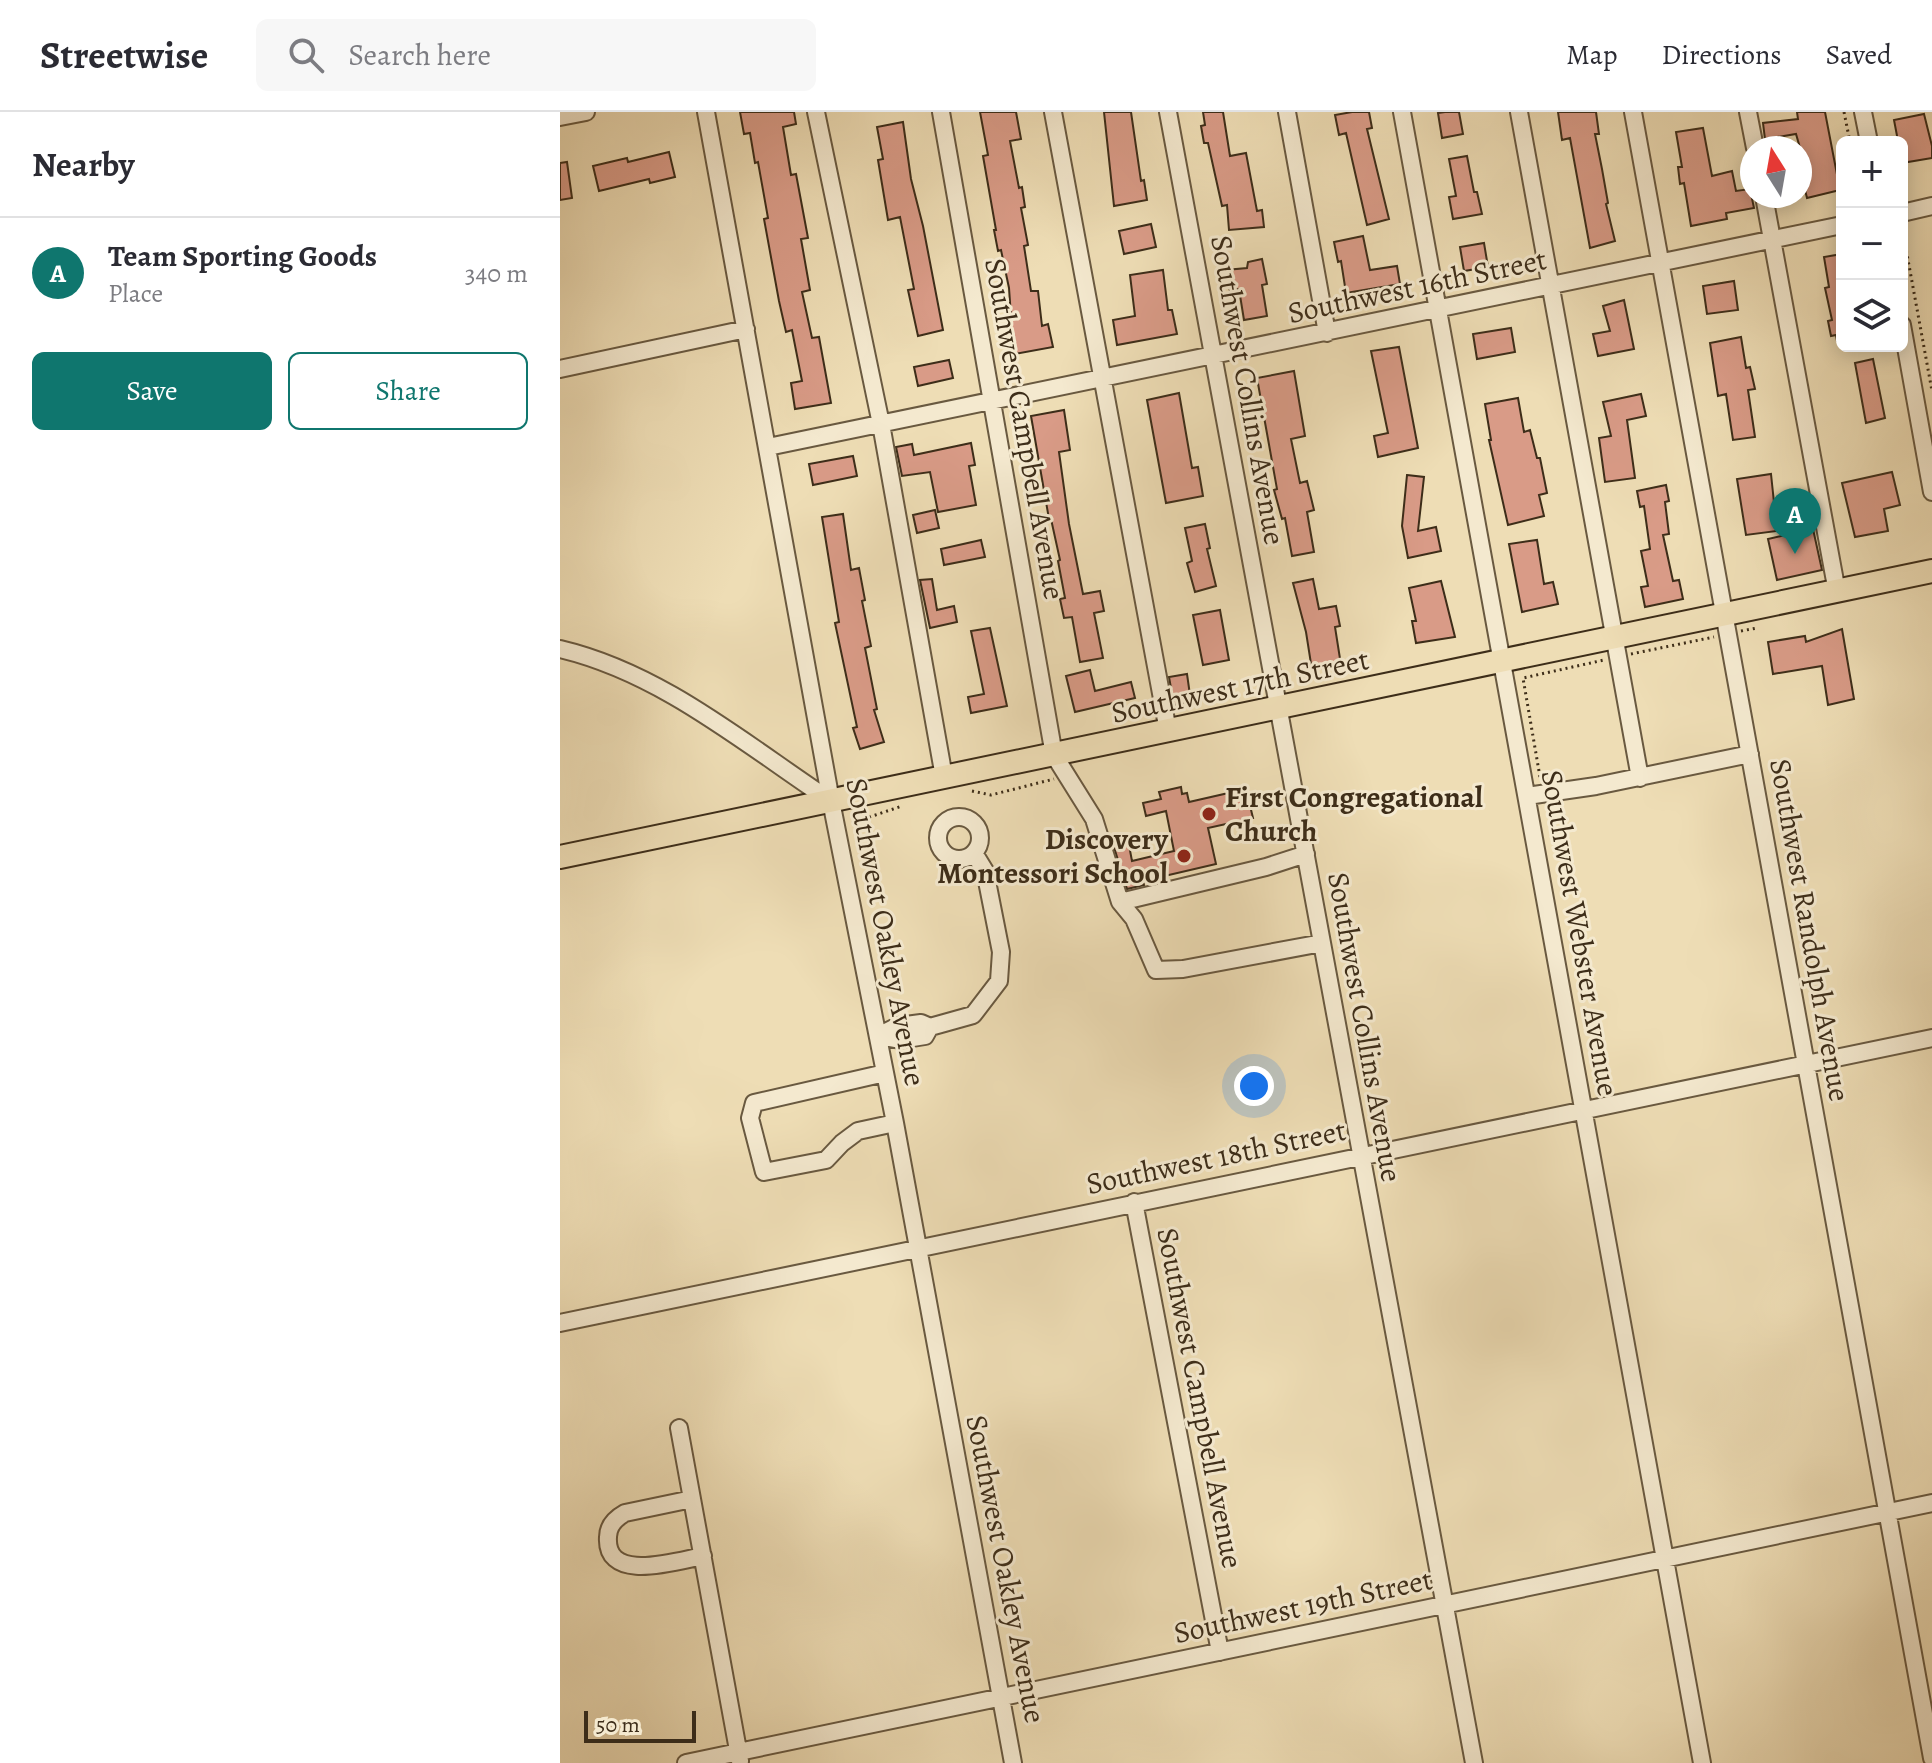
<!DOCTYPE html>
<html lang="en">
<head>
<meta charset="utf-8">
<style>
	body { margin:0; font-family:Alegreya,serif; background:#f7f7f7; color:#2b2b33 }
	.controls { position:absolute; right:24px; top:24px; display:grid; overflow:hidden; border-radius:12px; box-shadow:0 4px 20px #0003 }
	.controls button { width:72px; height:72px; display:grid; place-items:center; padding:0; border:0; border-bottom:2px solid #e1e1e2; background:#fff; color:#2b2b33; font:40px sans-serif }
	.compass { position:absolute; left:1180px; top:24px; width:72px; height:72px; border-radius:50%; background:#fff; box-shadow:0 4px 20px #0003; rotate:349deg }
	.scale { position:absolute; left:24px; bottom:20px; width:112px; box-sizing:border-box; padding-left:8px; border:4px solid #3d2d19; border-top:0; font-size:22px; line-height:28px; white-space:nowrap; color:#3d2d19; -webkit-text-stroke:6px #f4e9cf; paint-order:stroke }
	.you { position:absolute; left:694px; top:974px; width:28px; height:28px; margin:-20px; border:6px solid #fff; border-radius:50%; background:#1a73e8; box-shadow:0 0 0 12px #1a73e833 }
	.badge { display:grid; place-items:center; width:52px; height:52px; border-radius:50%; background:#0f766e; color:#fff; font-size:26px; font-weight:700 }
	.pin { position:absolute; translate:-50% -66px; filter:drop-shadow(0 2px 4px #0008) }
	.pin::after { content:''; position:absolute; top:42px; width:28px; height:24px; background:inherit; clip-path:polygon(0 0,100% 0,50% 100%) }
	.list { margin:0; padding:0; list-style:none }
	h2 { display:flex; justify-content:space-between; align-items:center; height:104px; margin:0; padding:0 32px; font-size:34px }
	h2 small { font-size:26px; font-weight:400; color:#7c7c81 }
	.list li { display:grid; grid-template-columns:52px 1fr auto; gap:24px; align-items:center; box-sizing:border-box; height:112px; padding:0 32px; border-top:2px solid #e1e1e2 }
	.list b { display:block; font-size:30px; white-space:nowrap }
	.list p { margin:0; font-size:26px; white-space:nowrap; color:#7c7c81 }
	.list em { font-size:26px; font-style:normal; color:#7c7c81 }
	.actions { display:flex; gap:16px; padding:24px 32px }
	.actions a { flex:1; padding:18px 0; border:2px solid #0f766e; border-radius:12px; text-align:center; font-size:28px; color:#0f766e }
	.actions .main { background:#0f766e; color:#fff }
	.icon { flex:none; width:44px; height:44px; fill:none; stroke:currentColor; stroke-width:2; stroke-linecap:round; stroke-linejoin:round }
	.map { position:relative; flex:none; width:1372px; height:1651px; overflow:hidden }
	header { display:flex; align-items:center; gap:48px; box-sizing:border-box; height:112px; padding:0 40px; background:#fff; border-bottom:2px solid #e1e1e2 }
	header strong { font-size:38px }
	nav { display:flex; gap:44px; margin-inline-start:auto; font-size:28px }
	.search { width:560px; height:72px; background:#f7f7f7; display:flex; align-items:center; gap:20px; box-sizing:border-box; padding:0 28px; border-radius:12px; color:#7c7c81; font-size:30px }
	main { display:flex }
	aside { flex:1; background:#fff }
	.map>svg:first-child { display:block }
	.building { fill:#d99b87; stroke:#3d2d19; stroke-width:2 }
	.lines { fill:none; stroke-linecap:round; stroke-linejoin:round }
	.minor-casing { stroke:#695940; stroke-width:20 }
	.major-casing { stroke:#3d2d19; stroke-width:26 }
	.path { stroke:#3d2d19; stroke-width:3; stroke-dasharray:2 4; stroke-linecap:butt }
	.minor { stroke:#f4e9cf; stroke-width:16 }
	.major { stroke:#eeddb5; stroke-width:22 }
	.poi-dot { fill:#8f2418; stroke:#f4e9cf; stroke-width:3 }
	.labels { text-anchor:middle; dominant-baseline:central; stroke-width:6; stroke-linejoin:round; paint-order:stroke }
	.street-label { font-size:30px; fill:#3d2d19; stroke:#f4e9cf }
	.poi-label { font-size:30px; font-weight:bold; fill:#3d2d19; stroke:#f4e9cf; text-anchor:start }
</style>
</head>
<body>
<header>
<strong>Streetwise</strong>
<div class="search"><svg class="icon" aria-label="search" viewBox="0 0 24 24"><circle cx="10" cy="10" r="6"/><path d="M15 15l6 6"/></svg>Search here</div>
<nav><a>Map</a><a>Directions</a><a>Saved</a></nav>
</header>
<main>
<aside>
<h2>Nearby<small></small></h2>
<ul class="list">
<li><span class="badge">A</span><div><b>Team Sporting Goods</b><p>Place</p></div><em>340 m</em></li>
</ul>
<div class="actions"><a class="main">Save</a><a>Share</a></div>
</aside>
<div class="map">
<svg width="1372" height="1651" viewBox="0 0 1372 1651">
	<rect width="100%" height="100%" fill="#eeddb5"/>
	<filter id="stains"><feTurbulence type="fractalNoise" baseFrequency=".0025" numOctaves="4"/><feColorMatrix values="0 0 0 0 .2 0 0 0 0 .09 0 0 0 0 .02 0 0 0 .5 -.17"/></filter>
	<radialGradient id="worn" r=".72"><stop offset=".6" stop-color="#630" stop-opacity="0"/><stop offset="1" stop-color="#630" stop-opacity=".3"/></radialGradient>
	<!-- building -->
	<path class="building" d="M180 0H234L236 12 223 15 231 63 236 62 248 126 241 127 250 178 242 180 252 226 259 225 271 291 235 297 231 271 242 269 232 218 226 220 219 189 204 107 208 106 198 50 195 51 190 21 184 22Z
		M420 0H456L461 27 450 29 459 76 462 75 465 95 461 96 468 133 464 134 471 179H478L482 214 488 212 493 235 455 242 450 220 452 219 449 176 441 138 438 139 434 118H436L423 44 428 43Z
		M544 0H571L581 69 584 68 587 88 554 94Z
		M643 0H663L670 44 686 41 697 99 702 98 704 115 669 118 667 93 662 94 648 31H644L641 14 645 13Z
		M792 0H809L812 16 807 17 829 107 807 113 786 21 779 23 775 3Z
		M885 0H899L903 22 882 26 878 1Z
		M998 0H1036L1039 22H1035L1042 57 1048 91 1046 92 1055 129 1030 136 1010 26 1002 28Z
		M1237 0H1265L1280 78 1247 86 1240 58V36L1236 22 1205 27 1203 11 1238 7Z
		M1364 2 1372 34V46L1342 51V29H1338L1334 8Z
		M343 10 351 67 363 114 383 218 358 224 348 178 354 177 340 105 328 108 318 48 323 47 317 15Z
		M1143 16 1152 64 1172 59 1176 79 1190 77 1194 96 1166 101 1167 107 1131 114 1124 71 1120 72 1118 55H1122L1116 20Z
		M109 40 115 65 90 71 89 67 39 79 33 54 67 46 68 50Z
		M907 44 914 80H917L922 102 893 107 889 85 896 84 889 47Z
		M7 50 12 86 0 88V51Z
		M591 112 596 135 564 142 559 119Z
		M803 124 810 158 837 154 840 172 786 181 781 149 778 150 774 130Z
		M924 131 928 155 904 159 900 135Z
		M1282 142V229H1277L1276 223 1271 224 1268 209 1272 208 1265 176 1269 175 1264 145Z
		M702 147 707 172 702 173 707 204 684 208 679 177 670 179 666 158 687 156 688 150Z
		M603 158 608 198H612L617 222 557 233 553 208 575 204 570 163Z
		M1174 169 1178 198 1147 202 1143 174Z
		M1064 188 1074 237 1038 244 1033 222 1050 219 1043 194Z
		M951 216 955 240 917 247 913 222Z
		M1181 225 1186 256 1190 255 1195 277 1188 278 1195 325 1173 328 1166 282 1158 284 1150 231Z
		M839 235 858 336 818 345 814 324 828 321 811 239Z
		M1313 247 1325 306 1306 311 1295 251Z
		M389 248 393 266 358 274 354 255Z
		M734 259 745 324 731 327 740 371 747 369 754 398 747 400 754 440 732 444 725 406 722 407 714 378 717 377 697 266Z
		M619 281 632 356 638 355 643 384 606 391 587 288Z
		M1081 282 1086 304 1067 308 1075 366 1045 370 1039 326 1051 324 1043 290Z
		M958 286 964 320 970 318 977 346H980L987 381 979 383 984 404 948 413 929 328H931L925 292Z
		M504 298 510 338 499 340 509 412 523 482 540 479 544 499 534 501 543 546 520 550 512 505 504 506 500 487 505 486 498 449 500 448 491 407H489L471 304Z
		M411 331 415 353 409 354 416 393 378 400 370 360 342 364 336 335 352 332 354 343Z
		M293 344 297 364 253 373 249 352Z
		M1332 360 1340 393 1324 397 1328 419 1295 425 1282 371Z
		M1211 362 1217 419 1186 423 1177 367Z
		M847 363 864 365 858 419 876 415 881 439 848 446 842 414Z
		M1106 373 1109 389 1105 390 1109 422 1103 423 1113 469 1119 468 1123 487 1085 495 1081 475 1088 474 1081 439 1090 437 1084 394 1080 395 1077 379Z
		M375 398 379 416 357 421 353 403Z
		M283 402 291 458 299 456 305 488 302 489 311 534 305 536 317 597 314 598 324 630 300 637 293 616 297 615 275 511 279 510 262 405Z
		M645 412 650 436 647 437 656 474 635 480 627 451 632 449 625 416Z
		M1253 417 1262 458 1217 468 1208 427Z
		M421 428 425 445 384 453 381 437Z
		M977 428 984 472 993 470 998 492 962 500 949 432Z
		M372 467 377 498 394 494 397 510 370 516 360 468Z
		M753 467 759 497 776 494 780 514 775 515 781 553 752 558 746 520 733 471Z
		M881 469 895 525 856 531 852 509H856L849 476Z
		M660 498 669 548 643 553 633 503Z
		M430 516 447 594 411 601 408 585 424 582 411 519Z
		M1282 517 1294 587 1268 593 1262 554 1213 562 1208 530 1245 524 1246 530Z
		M530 558 535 579 571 570 575 586 515 600 506 564Z
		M627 562 631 590 614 593 609 565Z
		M621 675 622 682 627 681 629 690 686 677 693 706 648 716 656 752 583 769 584 773 567 777 553 732 568 728 572 749 614 739 606 699 586 704 583 691 601 687 599 680Z"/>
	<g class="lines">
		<!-- minor casing -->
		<g class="minor-casing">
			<path id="minor" d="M146 0 271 689 335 1011 453 1651
				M256 0 321 312 384 665
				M381 0 494 643 534 707 560 790 706 755 746 742
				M493 0 608 619
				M608 0 914 1651
				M727 0 767 221
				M842 0 1142 1651
				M959 0 1080 666
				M1073 0 1372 1646
				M1188 0 1195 36
				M1303 0 1309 30
				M0 5 26 0
				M1204 84 1277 480
				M1342 101 1372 94
				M1342 213 1372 380
				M0 257 186 217
				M208 335 1282 113
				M0 537C102 561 186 633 271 689
				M967 684 1036 674 1190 642
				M378 726a21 21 0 1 1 42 0a21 21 0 1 1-42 0Z
				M560 790 574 807 596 858 623 857 762 831
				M318 924 338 914 361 911 370 915 413 903 439 869 441 840 425 759 414 741
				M318 924 340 928 365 924 370 915
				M325 961 194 991 190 1006 204 1060 266 1048 282 1031 298 1019 335 1011
				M574 1090 660 1540
				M0 1211 1372 926
				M119 1316 180 1649
				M132 1387 65 1401C56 1406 48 1413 48 1425 45 1472 116 1449 143 1444
				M126 1651 1372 1391"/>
		</g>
		<!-- major casing -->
		<g class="major-casing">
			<path id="major" d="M0 745 1372 459"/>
		</g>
		<!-- path -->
		<path class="path" d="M1284 0 1290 30
			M1342 115 1372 279
			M1181 519 1197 516
			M1071 542 1154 525
			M980 665 963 566 1044 548
			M412 679 431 683 494 667
			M292 711 342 694"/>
		<!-- minor -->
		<use href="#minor" class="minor"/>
		<!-- major -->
		<use href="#major" class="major"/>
	</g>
	<!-- markers -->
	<g class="poi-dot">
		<circle cx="649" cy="702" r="8"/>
		<circle cx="624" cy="744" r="8"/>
	</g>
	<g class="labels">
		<!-- street labels -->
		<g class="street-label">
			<text transform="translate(857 174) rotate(-12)">Southwest 16th Street</text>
			<text transform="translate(688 278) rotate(80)">Southwest Collins Avenue</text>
			<text transform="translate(465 317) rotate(80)">Southwest Campbell Avenue</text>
			<text transform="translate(680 574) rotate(-12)">Southwest 17th Street</text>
			<text transform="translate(1250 818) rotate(80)">Southwest Randolph Avenue</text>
			<text transform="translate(326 820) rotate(79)">Southwest Oakley Avenue</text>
			<text transform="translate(1020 821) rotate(80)">Southwest Webster Avenue</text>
			<text transform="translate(805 915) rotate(80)">Southwest Collins Avenue</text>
			<text transform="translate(656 1045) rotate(-12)">Southwest 18th Street</text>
			<text transform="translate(640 1286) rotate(79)">Southwest Campbell Avenue</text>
			<text transform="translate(446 1457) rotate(79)">Southwest Oakley Avenue</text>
			<text transform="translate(743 1494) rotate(-12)">Southwest 19th Street</text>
		</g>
		<!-- poi labels -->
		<g class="poi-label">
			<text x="665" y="685">First Congregational<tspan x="665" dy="34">Church</tspan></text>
			<text x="608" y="727" text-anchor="end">Discovery<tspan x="608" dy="34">Montessori School</tspan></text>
		</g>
	</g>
	<rect width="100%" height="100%" filter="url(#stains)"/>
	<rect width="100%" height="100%" fill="url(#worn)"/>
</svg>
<div class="controls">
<button>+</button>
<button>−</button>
<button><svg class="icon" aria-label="layers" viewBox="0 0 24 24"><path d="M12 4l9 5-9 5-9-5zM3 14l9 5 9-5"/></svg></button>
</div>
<svg class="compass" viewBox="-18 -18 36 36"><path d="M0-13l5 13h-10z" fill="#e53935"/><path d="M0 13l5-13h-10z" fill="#7c7c81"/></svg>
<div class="scale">50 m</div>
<div class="you"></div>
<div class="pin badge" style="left:1235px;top:442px">A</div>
</div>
</main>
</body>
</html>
